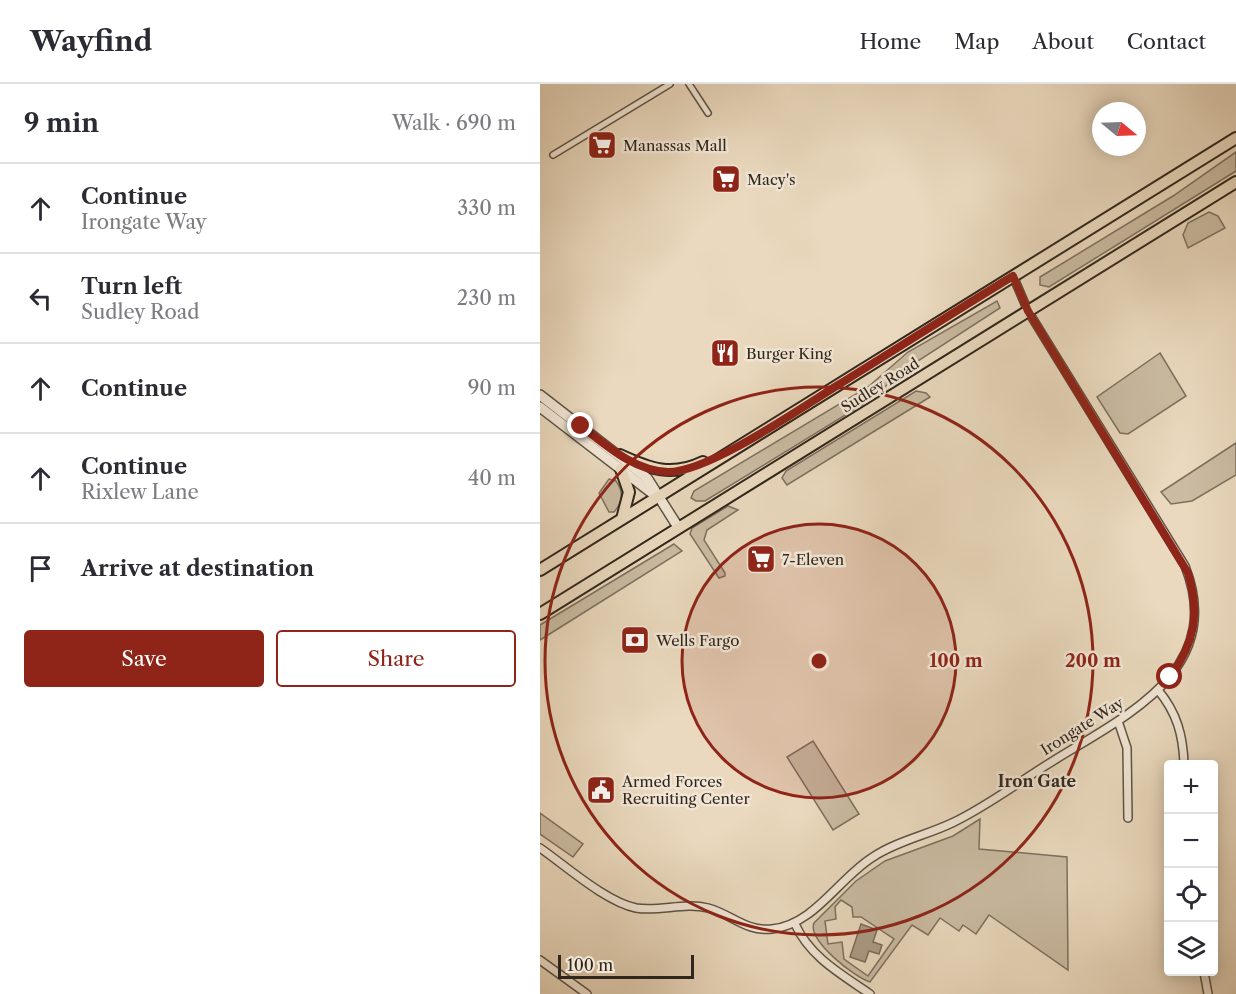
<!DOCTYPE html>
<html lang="en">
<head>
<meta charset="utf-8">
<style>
	body { margin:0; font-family:"Libre Caslon Text",serif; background:#f2f2f3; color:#2b2b33 }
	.controls { position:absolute; right:18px; bottom:18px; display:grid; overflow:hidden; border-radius:6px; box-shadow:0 3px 15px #0003 }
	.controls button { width:54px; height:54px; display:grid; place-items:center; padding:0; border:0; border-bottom:2px solid #e1e1e2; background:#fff; color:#2b2b33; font:30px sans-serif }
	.compass { position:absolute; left:552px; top:18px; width:54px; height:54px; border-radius:50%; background:#fff; box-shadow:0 3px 15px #0003; rotate:109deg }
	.scale { position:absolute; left:18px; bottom:15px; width:136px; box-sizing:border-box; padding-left:6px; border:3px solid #30261c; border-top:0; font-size:16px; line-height:21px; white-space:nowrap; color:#30261c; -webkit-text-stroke:4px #f1e6d5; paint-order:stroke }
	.stop { position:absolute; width:18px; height:18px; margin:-14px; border:4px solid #8f2418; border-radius:50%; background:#fff }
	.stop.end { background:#8f2418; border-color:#fff; box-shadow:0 2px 6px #0008 }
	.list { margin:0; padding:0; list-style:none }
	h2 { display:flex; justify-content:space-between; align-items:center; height:78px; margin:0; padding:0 24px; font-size:26px }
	h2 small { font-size:20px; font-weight:400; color:#7c7c81 }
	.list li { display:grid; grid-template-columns:39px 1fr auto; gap:18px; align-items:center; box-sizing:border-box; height:90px; padding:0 24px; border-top:2px solid #e1e1e2 }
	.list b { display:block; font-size:22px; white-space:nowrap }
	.list p { margin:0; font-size:20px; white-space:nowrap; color:#7c7c81 }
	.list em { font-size:20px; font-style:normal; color:#7c7c81 }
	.actions { display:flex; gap:12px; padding:18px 24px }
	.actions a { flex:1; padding:14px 0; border:2px solid #8f2418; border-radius:6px; text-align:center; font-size:21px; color:#8f2418 }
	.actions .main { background:#8f2418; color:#fff }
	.icon { flex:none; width:33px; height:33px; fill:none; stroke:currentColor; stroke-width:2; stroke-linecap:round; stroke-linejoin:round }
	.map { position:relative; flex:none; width:696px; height:910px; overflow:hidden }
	header { display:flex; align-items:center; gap:36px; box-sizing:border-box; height:84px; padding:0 30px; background:#fff; border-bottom:2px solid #e1e1e2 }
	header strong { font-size:28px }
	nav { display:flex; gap:33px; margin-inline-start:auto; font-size:21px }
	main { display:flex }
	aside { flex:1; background:#fff }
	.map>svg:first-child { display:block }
	.green { fill:#cabba2; stroke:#7d705f; stroke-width:1.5; fill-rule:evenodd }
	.water { fill:#ab9c87; stroke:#7a6d5c; stroke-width:1.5 }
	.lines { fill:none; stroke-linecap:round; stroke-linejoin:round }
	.pedestrian-casing { stroke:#5e5344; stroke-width:8 }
	.minor-casing { stroke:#5e5344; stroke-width:10 }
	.tertiary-casing { stroke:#5e5344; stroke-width:12 }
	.primary-casing { stroke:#30261c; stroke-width:14 }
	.pedestrian { stroke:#f1e6d5; stroke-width:5 }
	.minor { stroke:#f1e6d5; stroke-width:7 }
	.tertiary { stroke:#f1e6d5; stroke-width:9 }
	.primary { stroke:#ead9be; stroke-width:10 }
	.route { stroke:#8f2418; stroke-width:8 }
	.ring { fill:none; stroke:#8f2418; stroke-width:3 }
	.labels { text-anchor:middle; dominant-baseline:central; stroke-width:5; stroke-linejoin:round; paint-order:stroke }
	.poi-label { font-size:15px; fill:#30261c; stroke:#f1e6d5; text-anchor:start }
	.street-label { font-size:15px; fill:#30261c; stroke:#f1e6d5 }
	.neighbourhood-label { font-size:16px; font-weight:bold; fill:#30261c; stroke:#f1e6d5 }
	.centre { fill:#8f2418; stroke:#f1e6d5; stroke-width:3 }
	.ring-label { font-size:18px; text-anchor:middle; font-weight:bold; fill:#8f2418; stroke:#f1e6d5; stroke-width:5; stroke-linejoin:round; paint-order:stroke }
</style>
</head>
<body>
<header>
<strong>Wayfind</strong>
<nav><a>Home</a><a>Map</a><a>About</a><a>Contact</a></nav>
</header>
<main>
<aside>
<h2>9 min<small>Walk · 690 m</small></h2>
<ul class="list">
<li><svg class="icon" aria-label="ahead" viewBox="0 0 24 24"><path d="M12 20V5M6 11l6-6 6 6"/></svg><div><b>Continue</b><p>Irongate Way</p></div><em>330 m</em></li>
<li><svg class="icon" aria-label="left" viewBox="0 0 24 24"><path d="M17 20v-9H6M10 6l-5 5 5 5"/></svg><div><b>Turn left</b><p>Sudley Road</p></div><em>230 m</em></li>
<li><svg class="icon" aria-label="ahead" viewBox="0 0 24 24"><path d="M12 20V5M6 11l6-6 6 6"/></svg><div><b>Continue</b></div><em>90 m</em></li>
<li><svg class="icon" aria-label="ahead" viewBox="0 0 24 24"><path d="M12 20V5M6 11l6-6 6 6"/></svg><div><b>Continue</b><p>Rixlew Lane</p></div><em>40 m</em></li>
<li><svg class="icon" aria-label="arrive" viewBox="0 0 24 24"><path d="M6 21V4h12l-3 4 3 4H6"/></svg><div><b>Arrive at destination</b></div></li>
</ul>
<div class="actions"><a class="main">Save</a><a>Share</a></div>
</aside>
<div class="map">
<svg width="696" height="910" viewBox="0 0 696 910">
	<rect width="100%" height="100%" fill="#ead9be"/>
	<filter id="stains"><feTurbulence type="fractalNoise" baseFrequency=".00333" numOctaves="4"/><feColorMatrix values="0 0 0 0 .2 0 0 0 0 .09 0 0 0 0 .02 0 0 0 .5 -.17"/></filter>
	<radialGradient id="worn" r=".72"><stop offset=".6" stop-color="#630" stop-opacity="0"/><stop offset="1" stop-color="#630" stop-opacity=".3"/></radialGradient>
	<!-- green -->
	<path class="green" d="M696 68V87L509 203 500 201V193L633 112Z
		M669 128 678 132 685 144 648 164 643 151 648 139Z
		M457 217 460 224 370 282 325 319 165 417H156L151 414 154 407 328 303 368 268Z
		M620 269 646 312 588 350 580 349 557 313Z
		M376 307 386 309 390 313 247 401 242 394 246 387Z
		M696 359V391L652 417 631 420 621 408Z
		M69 395 76 397C84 408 83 418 74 428H69L59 409Z
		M188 422 198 426 167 446 164 456 185 489V492L179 494 150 450 152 444Z
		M134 460 142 467 0 556V541Z
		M273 657 319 730 293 746 247 673Z
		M0 729 43 760 33 773 0 750Z
		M440 735 439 765 527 773 528 886 449 831 436 850 423 841 419 847 400 834 388 851 372 841 330 898C315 894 267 856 274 839L316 797 345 777 413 752ZM301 816 312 823 313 833H321L354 855 328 892 304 875 302 858 288 860 285 837 296 835 295 823Z"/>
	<!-- water -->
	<path class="water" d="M321 840 337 846 333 858 342 861 339 870 329 867 325 878 310 873Z"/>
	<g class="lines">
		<!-- pedestrian casing -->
		<g class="pedestrian-casing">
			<path id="pedestrian" d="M149 0 168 29
				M13 71 130 0"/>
		</g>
		<!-- minor casing -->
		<g class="minor-casing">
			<path id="minor" d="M618 606C637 629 643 651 644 680
				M578 637 587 664 588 734
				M0 764C26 782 66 818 96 824 120 828 144 818 168 824 191 830 206 848 232 845 274 841 299 794 333 773 357 757 387 751 412 739 448 722 480 697 513 677 587 631 686 586 645 482L488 227 473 192
				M255 840C270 873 301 890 330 910
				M0 876 47 910
				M664 888 668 910"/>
		</g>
		<!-- tertiary casing -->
		<g class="tertiary-casing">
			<path id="tertiary" d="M0 311 107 394 138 443
				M0 323 117 413"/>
		</g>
		<!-- primary casing -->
		<g class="primary-casing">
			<path id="primary" d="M80 371C110 385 132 393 163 378
				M81 385 89 408 82 435
				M0 486 696 54
				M0 530 696 98"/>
		</g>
		<!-- pedestrian -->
		<use href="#pedestrian" class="pedestrian"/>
		<!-- minor -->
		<use href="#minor" class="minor"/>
		<!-- tertiary -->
		<use href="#tertiary" class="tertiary"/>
		<!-- primary -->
		<use href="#primary" class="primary"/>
	</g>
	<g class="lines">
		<!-- route -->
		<path class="route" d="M41 342C66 361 94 387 128 388 169 388 261 324 298 301 356 265 414 228 473 192L488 227 648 489C660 529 655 559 630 593"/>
	</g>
	<!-- distance rings -->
	<circle cx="279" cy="577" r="137" fill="#8f2418" fill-opacity=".12"/>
	<g class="ring">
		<circle cx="279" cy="577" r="137"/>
		<circle cx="279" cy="577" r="274"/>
	</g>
	<!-- icons -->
	<defs>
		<g id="supermarket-square" transform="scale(1.5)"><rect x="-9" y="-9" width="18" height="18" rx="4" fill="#8f2418" stroke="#f1e6d5"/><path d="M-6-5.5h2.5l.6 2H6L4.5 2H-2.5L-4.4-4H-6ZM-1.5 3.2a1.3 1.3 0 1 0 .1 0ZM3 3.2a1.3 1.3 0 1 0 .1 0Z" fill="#fff"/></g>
		<g id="restaurant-square" transform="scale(1.5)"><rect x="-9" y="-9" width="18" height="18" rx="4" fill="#8f2418" stroke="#f1e6d5"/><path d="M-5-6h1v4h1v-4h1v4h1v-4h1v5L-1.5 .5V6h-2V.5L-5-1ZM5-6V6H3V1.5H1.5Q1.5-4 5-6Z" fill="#fff"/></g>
		<g id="bank-square" transform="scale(1.5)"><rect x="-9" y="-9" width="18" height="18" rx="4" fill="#8f2418" stroke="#f1e6d5"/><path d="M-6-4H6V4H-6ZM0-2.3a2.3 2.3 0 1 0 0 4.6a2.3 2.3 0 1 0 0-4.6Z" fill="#fff"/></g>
		<g id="civic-square" transform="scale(1.5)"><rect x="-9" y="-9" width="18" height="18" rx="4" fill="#8f2418" stroke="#f1e6d5"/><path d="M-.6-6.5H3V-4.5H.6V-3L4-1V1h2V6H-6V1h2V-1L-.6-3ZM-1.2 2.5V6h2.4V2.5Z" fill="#fff"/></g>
	</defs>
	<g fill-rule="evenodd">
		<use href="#supermarket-square" x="62" y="61"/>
		<use href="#supermarket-square" x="186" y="95"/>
		<use href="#restaurant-square" x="185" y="269"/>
		<use href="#supermarket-square" x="221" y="475"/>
		<use href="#bank-square" x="95" y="556"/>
		<use href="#civic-square" x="61" y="706"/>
	</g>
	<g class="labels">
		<!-- poi labels -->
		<g class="poi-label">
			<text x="83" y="61">Manassas Mall</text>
			<text x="207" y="95">Macy's</text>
			<text x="206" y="269">Burger King</text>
			<text x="242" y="475">7-Eleven</text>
			<text x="116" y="556">Wells Fargo</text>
			<text x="82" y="697">Armed Forces<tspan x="82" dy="17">Recruiting Center</tspan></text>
		</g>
		<!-- street labels -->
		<g class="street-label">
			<text transform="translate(340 301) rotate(-32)">Sudley Road</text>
			<text transform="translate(542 642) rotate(-32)">Irongate Way</text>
		</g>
		<!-- neighbourhood labels -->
		<g class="neighbourhood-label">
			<text x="497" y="697">Iron Gate</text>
		</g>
	</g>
	<circle cx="279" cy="577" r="9" class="centre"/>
	<g class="ring-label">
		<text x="416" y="583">100 m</text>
		<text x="553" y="583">200 m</text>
	</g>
	<rect width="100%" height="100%" filter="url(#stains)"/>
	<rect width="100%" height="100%" fill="url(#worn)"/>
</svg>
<div class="controls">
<button>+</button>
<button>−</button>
<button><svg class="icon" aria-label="locate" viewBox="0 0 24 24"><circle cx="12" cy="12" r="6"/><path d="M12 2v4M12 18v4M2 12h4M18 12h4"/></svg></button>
<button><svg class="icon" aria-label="layers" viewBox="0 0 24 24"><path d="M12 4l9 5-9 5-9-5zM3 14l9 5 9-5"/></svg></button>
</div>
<svg class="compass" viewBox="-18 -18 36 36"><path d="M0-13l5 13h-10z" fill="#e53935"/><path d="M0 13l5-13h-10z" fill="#7c7c81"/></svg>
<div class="scale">100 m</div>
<div class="stop" style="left:630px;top:593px"></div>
<div class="stop end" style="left:41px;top:342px"></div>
</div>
</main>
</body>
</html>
